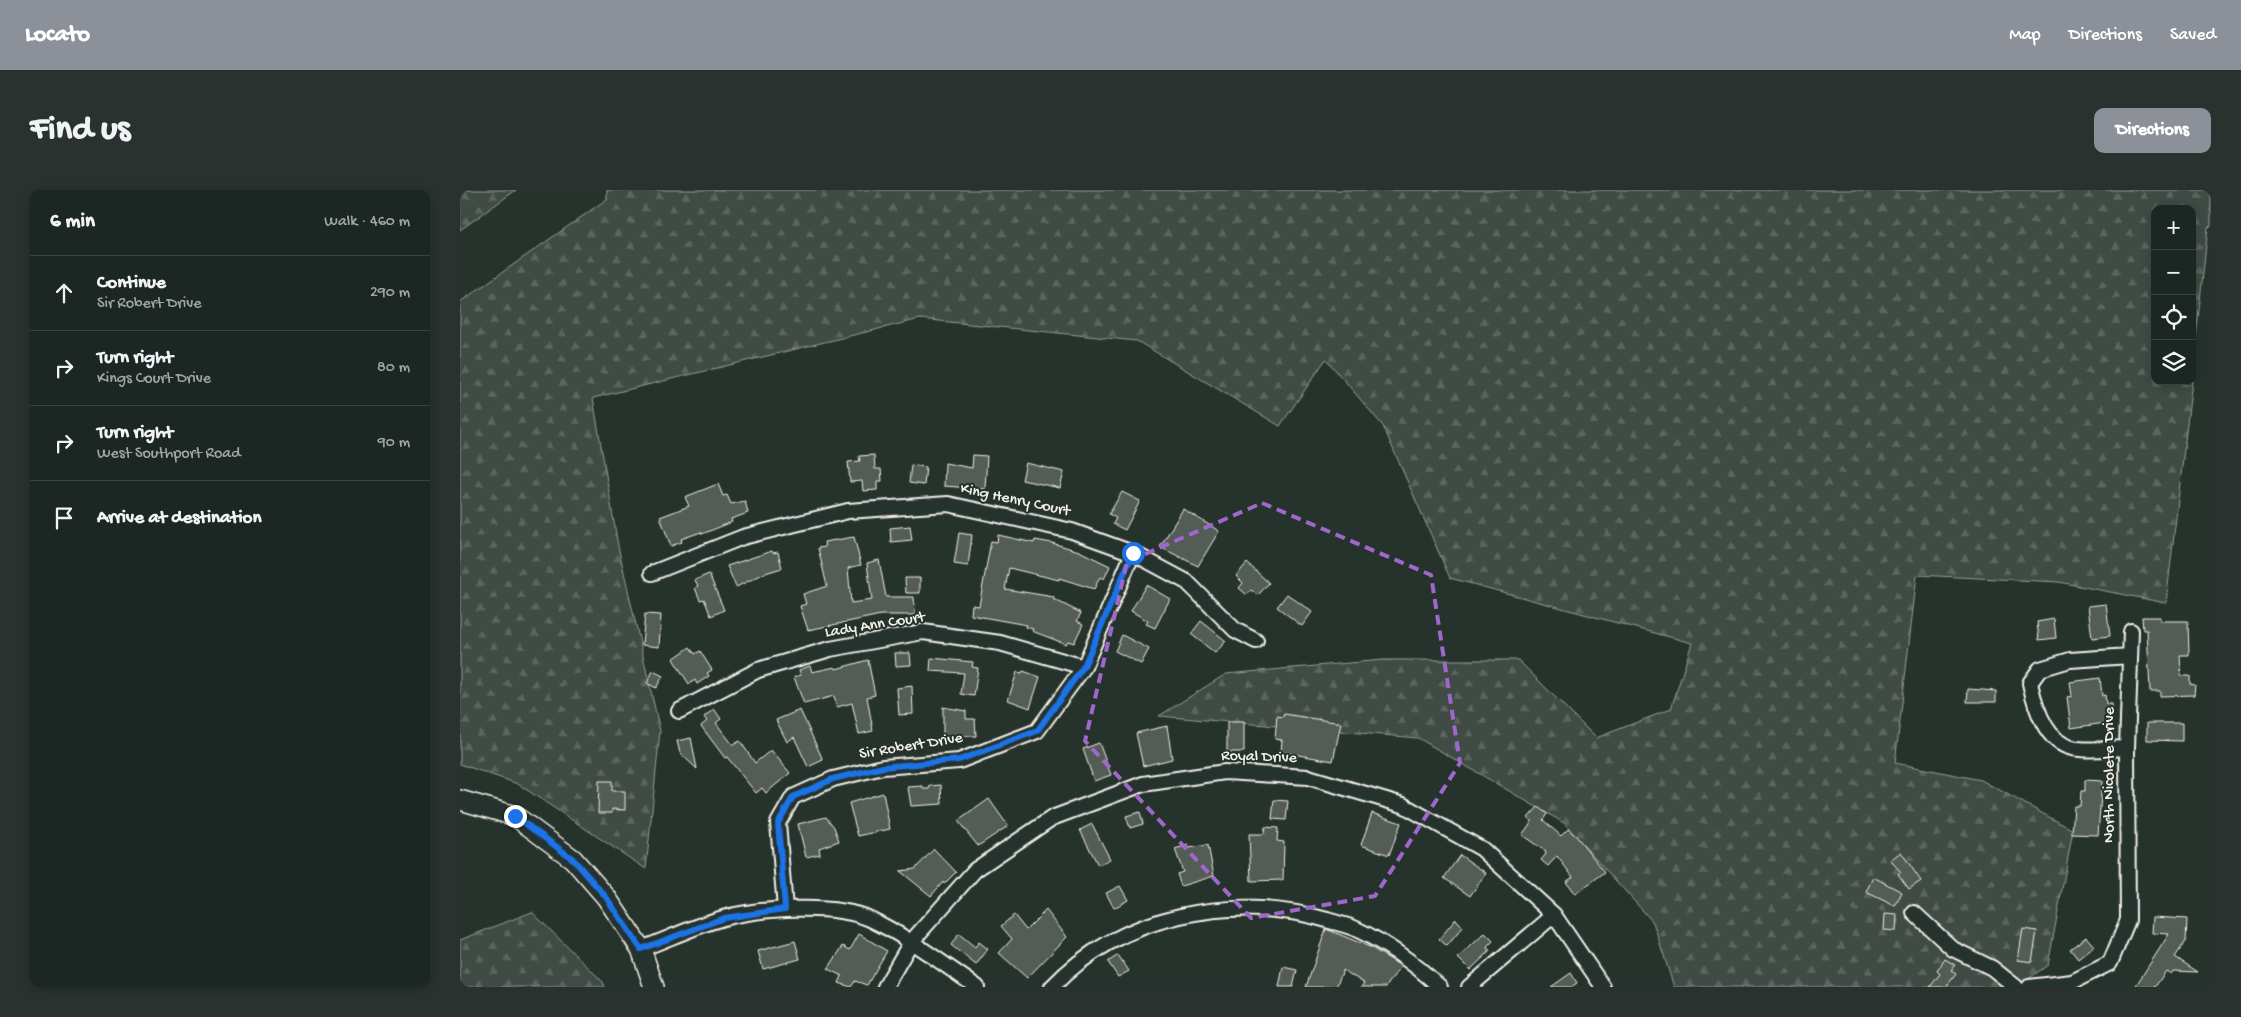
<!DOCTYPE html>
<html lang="en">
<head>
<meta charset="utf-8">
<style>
	body { margin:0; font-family:"Gochi Hand",sans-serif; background:#29322f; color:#f1f3f6 }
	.controls { position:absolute; right:15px; top:15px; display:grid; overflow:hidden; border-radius:10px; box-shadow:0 2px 12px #0003 }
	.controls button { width:45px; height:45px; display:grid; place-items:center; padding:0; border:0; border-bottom:1px solid #3a4340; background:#1c2622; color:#f1f3f6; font:25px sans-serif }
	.stop { position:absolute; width:15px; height:15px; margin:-11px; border:4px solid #1a73e8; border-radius:50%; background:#fff }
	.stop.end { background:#1a73e8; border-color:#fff; box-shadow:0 1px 5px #0008 }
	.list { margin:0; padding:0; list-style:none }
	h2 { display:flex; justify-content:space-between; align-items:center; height:65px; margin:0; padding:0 20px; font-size:21px }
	h2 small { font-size:16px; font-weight:400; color:#a0a5a5 }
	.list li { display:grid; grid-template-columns:32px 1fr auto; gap:15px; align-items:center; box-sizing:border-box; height:75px; padding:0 20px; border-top:1px solid #3a4340 }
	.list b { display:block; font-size:19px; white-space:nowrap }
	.list p { margin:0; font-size:16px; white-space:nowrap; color:#a0a5a5 }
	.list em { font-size:16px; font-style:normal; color:#a0a5a5 }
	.icon { flex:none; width:28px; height:28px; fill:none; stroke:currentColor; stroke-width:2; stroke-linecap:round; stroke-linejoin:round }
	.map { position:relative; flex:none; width:1751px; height:797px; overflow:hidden; border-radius:10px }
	header { display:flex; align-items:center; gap:30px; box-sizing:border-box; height:70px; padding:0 25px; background:#8c9099; color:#fff }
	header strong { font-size:24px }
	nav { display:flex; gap:28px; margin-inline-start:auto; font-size:18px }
	.intro { display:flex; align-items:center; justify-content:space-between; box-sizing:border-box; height:120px; padding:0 30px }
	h1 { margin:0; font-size:35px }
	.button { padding:12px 22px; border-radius:10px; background:#8c9099; color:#fff; font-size:18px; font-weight:700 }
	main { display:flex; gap:30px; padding:0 30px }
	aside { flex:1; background:#1c2622; border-radius:10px; box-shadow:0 2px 12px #0003 }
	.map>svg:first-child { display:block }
	.forest { fill:url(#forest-firs); stroke:#9a9e96 }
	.building { fill:#525c55; stroke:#f4f1e8 }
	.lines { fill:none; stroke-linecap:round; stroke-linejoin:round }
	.street-casing { stroke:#f4f1e8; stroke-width:18 }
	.secondary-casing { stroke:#f4f1e8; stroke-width:22 }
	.street { stroke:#26332d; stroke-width:14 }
	.secondary { stroke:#26332d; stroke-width:19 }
	.route { stroke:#1a73e8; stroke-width:6 }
	.marked { fill:none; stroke:#9f67cb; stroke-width:4; stroke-dasharray:10 6; stroke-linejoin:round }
	.labels { text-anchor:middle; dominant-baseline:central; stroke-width:4; stroke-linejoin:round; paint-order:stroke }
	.street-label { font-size:16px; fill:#f4f1e8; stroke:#26332d }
</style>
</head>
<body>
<header>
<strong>Locato</strong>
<nav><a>Map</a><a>Directions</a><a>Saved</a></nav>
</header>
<div class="intro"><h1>Find us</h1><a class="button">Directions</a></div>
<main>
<aside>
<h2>6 min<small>Walk · 460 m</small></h2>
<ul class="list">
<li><svg class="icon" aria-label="ahead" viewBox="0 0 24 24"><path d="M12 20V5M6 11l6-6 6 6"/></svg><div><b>Continue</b><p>Sir Robert Drive</p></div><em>290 m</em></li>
<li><svg class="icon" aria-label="right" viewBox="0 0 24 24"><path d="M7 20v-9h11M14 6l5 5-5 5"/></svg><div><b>Turn right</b><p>Kings Court Drive</p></div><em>80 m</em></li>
<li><svg class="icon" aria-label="right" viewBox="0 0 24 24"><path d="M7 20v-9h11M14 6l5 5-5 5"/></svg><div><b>Turn right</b><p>West Southport Road</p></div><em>90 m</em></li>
<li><svg class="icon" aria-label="arrive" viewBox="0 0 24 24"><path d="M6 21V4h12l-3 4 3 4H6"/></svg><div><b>Arrive at destination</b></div></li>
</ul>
</aside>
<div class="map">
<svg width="1751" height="797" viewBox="0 0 1751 797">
	<defs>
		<pattern id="forest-firs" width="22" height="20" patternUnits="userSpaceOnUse" patternTransform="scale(1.25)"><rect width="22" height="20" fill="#414b45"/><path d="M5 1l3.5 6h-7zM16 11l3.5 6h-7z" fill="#5d6560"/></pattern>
	</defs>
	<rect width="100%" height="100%" fill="#26332d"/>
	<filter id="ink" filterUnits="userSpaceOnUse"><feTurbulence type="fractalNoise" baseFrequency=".02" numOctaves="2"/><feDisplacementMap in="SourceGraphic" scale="10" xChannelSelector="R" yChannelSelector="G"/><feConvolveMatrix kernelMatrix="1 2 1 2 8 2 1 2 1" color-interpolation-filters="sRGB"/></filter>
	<g filter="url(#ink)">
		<!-- forest -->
		<path class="forest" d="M0 0H56L0 40Z
			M147 0H1751V36L1748 37 1732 185V19H1695V191H1732L1706 413 1599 392 1457 385 1435 573 1521 590 1613 640 1588 775 1557 797H1214L1193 732 1104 633 958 548 699 526 766 484 923 470H1058L1136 548 1211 519 1232 453 990 388 923 236 866 169 820 236 677 151 460 129 133 208 158 356 200 541 186 679 58 594 0 574V112L147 9Z
			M72 722 143 792 145 797H0V750Z"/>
		<!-- building -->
		<path class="building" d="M414 265 415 279H421L422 291H417V300L403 301 402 291 390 292 388 272 400 271 399 266Z
			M513 265 527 266 525 299 484 296 485 273 512 278Z
			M566 273 604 282 600 298 562 290Z
			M451 275 466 277 464 295 449 293Z
			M258 294 263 306 267 305 271 314 285 311 288 323 271 329 272 332 242 344 241 342 221 349 222 352 211 356 200 327 229 316 225 307Z
			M662 302 680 311 665 340 653 334 656 328 649 324Z
			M723 319 759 341 738 376 700 357Z
			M450 336 452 350 431 352 430 338Z
			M499 343 512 345 508 376 494 374Z
			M538 345 574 353 575 350 592 353 619 361 650 376 644 389 640 387 634 399 599 388V390L549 378 545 399 594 407 593 409 621 423 617 431 623 434 614 453 608 451 606 454 572 441 573 439 566 437 567 435 511 425 512 415 519 416 531 351 537 352Z
			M394 347 401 375 388 378 391 413 412 410 407 373 419 370 426 407H454L455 425H421L348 440 340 416 346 414 343 404 367 396 358 358 365 357 364 352Z
			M312 361 313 363 318 362 322 378 305 383 276 397 267 376Z
			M787 373 809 393 798 405 791 400 787 405 779 398 783 393 776 386Z
			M249 384 264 420 251 426 244 409 240 410 235 398 238 396 235 390Z
			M445 388H460V403H446Z
			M686 395 710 409 695 438 686 434 688 431 671 421Z
			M827 404 852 422 842 436 817 417Z
			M1646 414 1650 446 1632 448 1628 416Z
			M185 424 201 425 199 457 182 455Z
			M1682 427H1700V431H1728L1729 465H1720L1721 486H1730V494L1735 495 1734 505 1700 506V501H1690L1687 440H1683Z
			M1594 429 1596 448 1579 450 1577 432Z
			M741 431 766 451 755 463 731 444Z
			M662 445 689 459 681 474 655 461Z
			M230 457 235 464 240 461 252 480 247 483 249 486 237 494 235 490 229 494 213 469Z
			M435 463H450L451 475 436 476Z
			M471 468 513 472 512 477 518 478 514 506 501 504 504 483 470 481Z
			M408 470 415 505 407 507 413 541 399 544 392 513 377 517 374 506 344 514 334 487 341 485 339 480 350 476 352 482 375 477 376 479Z
			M193 481 203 486 196 498 187 493Z
			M563 481 580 487 570 518 548 510 557 482 562 483Z
			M1640 488 1642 506 1645 505 1646 514H1651L1652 532 1611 538 1607 507 1612 506 1610 492Z
			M452 496 453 524 439 525 437 498Z
			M1508 499 1536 501V512H1507Z
			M483 517 506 521V529H515L516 546 483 547Z
			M254 519 261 529 256 533 273 555 280 551 295 573 311 560 330 583 306 603 302 598 296 603 267 567 265 568 241 536 247 531 244 527Z
			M340 520 363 570 348 577 334 547 327 552 316 530Z
			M824 524 881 533 873 571 821 562 822 550 815 549 817 526 823 527Z
			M767 532H784V562H767Z
			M1687 533H1722V551L1687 550Z
			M707 536 712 569 683 576 676 543Z
			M231 548 237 579 220 563 217 551Z
			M639 553 651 585 634 591 623 559Z
			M1625 590 1642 591 1638 645 1612 644 1614 616H1620L1621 601H1625Z
			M139 591H152V601H165V620L152 619V623H138Z
			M481 595 482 614 451 616 448 597 463 596V599H469L470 596Z
			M423 603 430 639 398 646 389 613Z
			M529 609 548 636 518 656 498 631Z
			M814 610 828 611 826 630 812 629Z
			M1078 617 1087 624 1083 630 1101 646 1108 639 1116 646 1145 682 1115 704 1106 692 1113 687 1097 666 1088 676 1081 670 1086 664 1085 661 1062 645 1072 631 1068 628Z
			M680 622 683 634 670 638 666 626Z
			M912 623 941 633 929 665 901 655Z
			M366 627 374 637 379 651 359 658 360 664 346 667 338 634Z
			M632 634 650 669 638 675 620 640Z
			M805 637 818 638 817 651 824 652 823 690 791 691 789 644H804Z
			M728 655 729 658 748 655 754 686 721 696 717 684 723 682 715 659Z
			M474 659 496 682 484 694 483 692 471 706 440 681 455 679Z
			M1441 662 1461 691 1449 699 1438 684 1441 682 1430 670Z
			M1000 665 1026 683 1010 706 984 688Z
			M1413 687 1442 702 1435 716 1406 702Z
			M660 696 668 710 654 718 646 703Z
			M586 720 607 747 567 788 539 763 552 749 541 736 554 725 566 740Z
			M1425 724 1437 725 1436 741 1424 740Z
			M1693 727 1727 729 1726 751 1715 767 1738 782 1713 781 1711 784 1706 781 1695 797H1675L1709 744 1692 743Z
			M996 729 1003 737 987 756 979 749Z
			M866 739 910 757 941 776 926 797H901L904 793 883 780 876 797H846Z
			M1563 739 1577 741 1572 772 1558 770Z
			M1025 743 1033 751 1027 757 1030 761 1010 780 998 768Z
			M399 744 427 761 407 795 395 791 391 797 379 793 382 786 368 779 383 756 390 760Z
			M499 744 515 757 519 752 528 759 516 775 491 755Z
			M1626 747 1634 756 1618 769 1610 759Z
			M335 751 340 769 303 779 298 761Z
			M658 765 669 781 658 787 648 772Z
			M1485 769 1495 775 1491 780 1496 784 1486 797H1470L1480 784 1477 781Z
			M823 777 837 780 833 797H819Z
			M1111 783 1117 793 1111 797H1091Z"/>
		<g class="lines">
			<!-- street casing -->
			<g class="street-casing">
				<path id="street" d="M192 383 283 347 388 321 488 314 612 341 673 363 727 392 775 440 796 451
					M219 521 298 480 370 459 463 442 540 453 624 477
					M1667 558C1650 558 1629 562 1612 558 1585 552 1575 516 1570 493L1580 479 1610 470 1670 466
					M325 719 318 633 333 607 373 589 423 577 499 571 577 541 624 477 673 363
					M1454 723 1493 759 1532 778 1556 797
					M181 759C208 749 235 736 263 728 300 718 375 713 410 729 448 747 482 773 517 797
					M425 797 451 752 515 680 592 628 683 594 765 582 848 587 943 615 1022 659 1094 725 1143 797
					M592 797C661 724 773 703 867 730 876 733 887 735 896 739 928 754 954 773 980 797
					M1009 797 1094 725
					M1569 797 1612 792 1650 773 1668 730 1667 558 1671 441"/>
			</g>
			<!-- secondary casing -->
			<g class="secondary-casing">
				<path id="secondary" d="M0 610 55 626 113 669 146 707 181 759 194 797"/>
			</g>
			<!-- street -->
			<use href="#street" class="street"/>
			<!-- secondary -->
			<use href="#secondary" class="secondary"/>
		</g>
	</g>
	<g class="lines" filter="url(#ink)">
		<!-- route -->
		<path class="route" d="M55 626 113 669 146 707 181 759 264 728 325 719 318 633 333 607 373 589 423 577 499 570 577 541 624 476 673 363"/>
	</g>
	<!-- marked area -->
	<path class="marked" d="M802 313 971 385 1000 573 915 706 791 728 625 551 667 372Z"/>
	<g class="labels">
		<!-- street labels -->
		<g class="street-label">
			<text transform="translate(555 311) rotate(12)">King Henry Court</text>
			<text transform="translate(415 436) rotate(-9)">Lady Ann Court</text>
			<text transform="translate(451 557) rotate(-9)">Sir Robert Drive</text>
			<text transform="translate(799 568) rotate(2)">Royal Drive</text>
			<text transform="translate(1650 585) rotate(-90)">North Nicolete Drive</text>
		</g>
	</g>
</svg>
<div class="controls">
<button>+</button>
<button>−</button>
<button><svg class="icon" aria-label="locate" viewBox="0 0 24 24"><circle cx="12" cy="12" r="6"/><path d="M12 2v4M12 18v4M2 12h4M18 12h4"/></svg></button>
<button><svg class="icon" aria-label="layers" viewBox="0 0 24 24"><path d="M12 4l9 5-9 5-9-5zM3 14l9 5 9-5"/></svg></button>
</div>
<div class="stop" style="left:673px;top:363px"></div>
<div class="stop end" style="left:55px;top:626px"></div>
</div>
</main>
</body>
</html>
